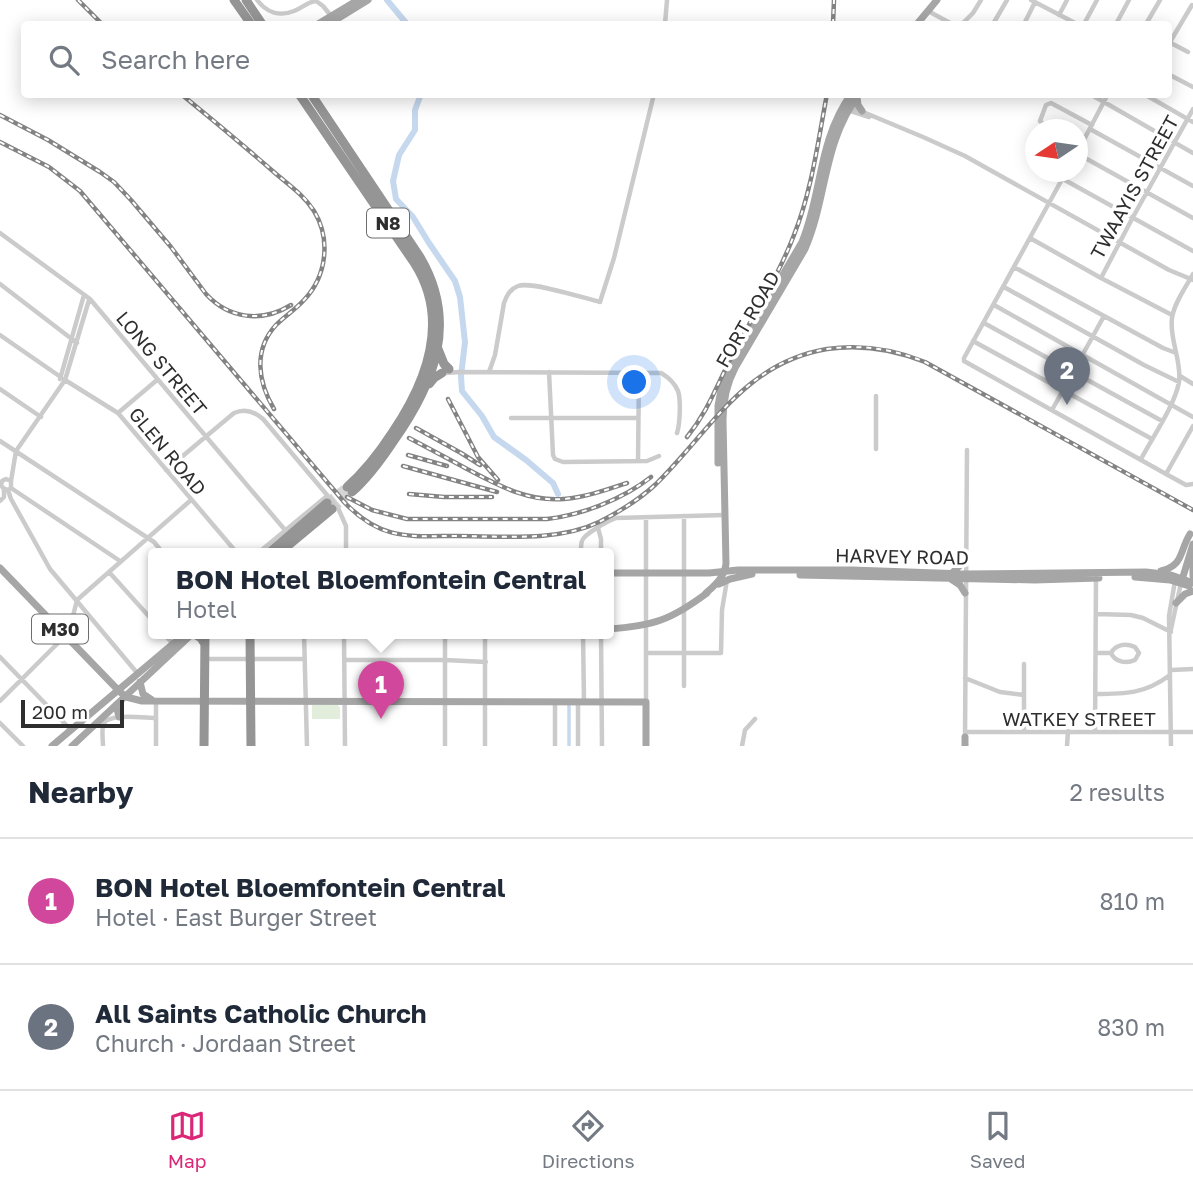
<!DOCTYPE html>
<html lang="en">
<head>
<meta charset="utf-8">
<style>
	body { margin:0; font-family:"Golos Text",sans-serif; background:#f2f2f3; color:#1f2937 }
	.compass { position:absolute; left:1025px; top:119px; width:63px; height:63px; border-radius:50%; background:#fff; box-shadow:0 4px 18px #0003; rotate:257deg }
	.scale { position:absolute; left:21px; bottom:18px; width:103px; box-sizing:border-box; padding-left:7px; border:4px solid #2e2e2e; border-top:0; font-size:19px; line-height:24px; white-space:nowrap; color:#2e2e2e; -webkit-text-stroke:5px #fff; paint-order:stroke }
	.you { position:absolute; left:635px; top:383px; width:24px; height:24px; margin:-18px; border:5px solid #fff; border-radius:50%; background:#1a73e8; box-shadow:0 0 0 10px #1a73e833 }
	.badge { display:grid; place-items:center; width:46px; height:46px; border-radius:50%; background:#db2777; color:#fff; font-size:23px; font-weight:700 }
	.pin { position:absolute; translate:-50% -58px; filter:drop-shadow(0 2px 4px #0008) }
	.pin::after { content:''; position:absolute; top:37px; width:24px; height:21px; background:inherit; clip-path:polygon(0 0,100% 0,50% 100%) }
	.popup { position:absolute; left:148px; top:548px; width:466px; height:91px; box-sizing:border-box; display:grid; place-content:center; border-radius:7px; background:#fff; filter:drop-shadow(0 2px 5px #0005); font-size:23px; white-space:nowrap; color:#747a83 }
	.popup b { font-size:26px; color:#1f2937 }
	.popup::after { content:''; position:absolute; left:50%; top:100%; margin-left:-14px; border:14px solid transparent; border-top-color:#fff }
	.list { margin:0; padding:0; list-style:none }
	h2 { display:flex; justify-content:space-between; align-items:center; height:91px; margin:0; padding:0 28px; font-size:30px }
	h2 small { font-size:23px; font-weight:400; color:#747a83 }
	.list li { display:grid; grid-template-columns:46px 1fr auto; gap:21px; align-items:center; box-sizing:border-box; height:126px; padding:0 28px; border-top:2px solid #e0e1e3 }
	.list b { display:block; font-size:26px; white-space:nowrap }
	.list p { margin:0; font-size:23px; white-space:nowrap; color:#747a83 }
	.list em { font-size:23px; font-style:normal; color:#747a83 }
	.icon { flex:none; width:38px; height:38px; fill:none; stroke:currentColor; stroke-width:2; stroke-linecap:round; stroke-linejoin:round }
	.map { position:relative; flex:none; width:1193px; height:746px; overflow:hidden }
	.search { position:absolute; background:#fff; box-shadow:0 4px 18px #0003; left:21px; right:21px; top:21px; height:77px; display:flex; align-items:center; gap:18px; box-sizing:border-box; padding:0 24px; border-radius:7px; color:#747a83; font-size:26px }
	.sheet { height:343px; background:#fff }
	nav { display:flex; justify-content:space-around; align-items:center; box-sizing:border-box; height:98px; border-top:2px solid #e0e1e3; background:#fff; font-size:19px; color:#747a83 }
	nav a { display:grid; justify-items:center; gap:4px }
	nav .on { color:#db2777 }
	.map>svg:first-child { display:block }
	.green { fill:#e2eddb }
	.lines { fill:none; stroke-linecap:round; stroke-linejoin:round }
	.canal { stroke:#c6d8ee; stroke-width:3.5 }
	.river { stroke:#c6d8ee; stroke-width:6 }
	.highway-tunnel { stroke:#d5d5d5; stroke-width:9; stroke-dasharray:9 4.5; stroke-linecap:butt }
	.minor { stroke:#cbcbcb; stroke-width:4.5 }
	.major { stroke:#a6a6a6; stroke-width:7 }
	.highway { stroke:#959595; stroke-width:9 }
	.rail-casing { stroke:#838383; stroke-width:4.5 }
	.rail { stroke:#fff; stroke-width:2; stroke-dasharray:5; stroke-linecap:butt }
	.labels { text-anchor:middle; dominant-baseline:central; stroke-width:7; stroke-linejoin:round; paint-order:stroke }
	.shield { fill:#fff; stroke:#6d6d6d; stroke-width:2 }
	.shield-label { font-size:18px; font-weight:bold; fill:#2e2e2e }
	.street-label { font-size:19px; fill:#2e2e2e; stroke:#fff }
</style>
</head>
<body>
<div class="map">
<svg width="1193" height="746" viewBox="0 0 1193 746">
	<rect width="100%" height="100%" fill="#fff"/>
	<!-- green -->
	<path class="green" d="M312 705H338L340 708V719H312Z"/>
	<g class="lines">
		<!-- canal -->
		<path class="canal" d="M569 746V704"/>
		<!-- river -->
		<path class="river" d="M387 0 407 24
			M421 94 415 110V130L399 155 393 181 396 199 413 217 429 243 455 281 460 297 465 342 461 376 462 391 482 416 494 437 526 460 553 483 558 494"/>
		<!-- highway-tunnel -->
		<path class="highway-tunnel" d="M327 503 347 487
			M332 509 352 492"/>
		<!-- minor -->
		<path class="minor" d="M257 0C266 12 279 17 294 11 302 8 307 2 316 1L323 6 332 17
			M1031 0 1077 24
			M928 11 952 24
			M1059 15 1067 0
			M963 23 973 13 981 0
			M665 24 667 0
			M993 24 1007 0
			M1024 24 1035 2
			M1084 24 1097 0
			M1116 24 1129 0
			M1146 24 1160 0
			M1169 42 1188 52
			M1170 42 1192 5
			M1168 74 1193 87
			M1090 94 1193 153
			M1144 94 1193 122
			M851 107 923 137 965 156 1169 270 1193 280
			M848 110 869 117
			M1090 129 1193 186
			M1050 130 1040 121 1046 105 1051 103 1092 125
			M1031 150 1036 152
			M1078 151 1108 94
			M1078 154 1193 218
			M1066 172 964 358V361L1166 474 1186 485 1193 484
			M1063 179 1193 251
			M0 233 90 299 285 530
			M1030 238 1101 278 1172 315
			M1014 267 1163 348 1176 353
			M1101 278 1133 217 1193 109
			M0 284 77 343
			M1004 287 1144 365 1179 382
			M994 305 1193 417
			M984 323 1162 421
			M0 335 65 380 118 413 237 553
			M973 341 1152 439
			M489 372 495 355 504 303C507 295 510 289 518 286 531 281 584 298 600 302L614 258 654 94
			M549 372 553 455 555 459 563 462 647 461 659 456
			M446 373 459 372 661 373C668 377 675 384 678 391 681 400 680 424 677 433
			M1180 376 1193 384
			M60 379 84 295
			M0 389 41 417
			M876 396V449
			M1052 410 1104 316
			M118 413 157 380
			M511 418H638
			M0 441 154 542 163 553
			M1141 459C1152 438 1175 405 1179 382 1182 361 1169 339 1172 318 1174 303 1186 287 1193 274
			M638 461 639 373
			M166 470 234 413C245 408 254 411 263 419L338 508 346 526V553
			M1166 474 1193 426
			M11 481 6 479 2 481 1 485 3 488 8 490 11 488V481L16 451 65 380 89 300
			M11 488 120 561
			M8 490 11 499 50 569 138 674
			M0 501 4 497V489
			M598 528 601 539V553
			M258 553 327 496
			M581 553C581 550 581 543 582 541 584 534 608 521 616 518L725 515
			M109 572 154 622
			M1096 614 1131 615 1143 618 1171 632
			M1171 629 1181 583
			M163 633 174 645
			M304 633 307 746
			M344 633 345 746
			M445 633V746
			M583 633 584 701
			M601 633 602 746
			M646 653H721L722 610 727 580
			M1096 653H1111C1116 644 1126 643 1135 647L1139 653 1135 660C1126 664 1115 662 1111 653
			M0 657 71 730
			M206 659H304
			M344 660H445L486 662
			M1024 664V732
			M1171 670 1193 669
			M965 678 1000 692 1024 695
			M684 686V516
			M1095 694C1125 694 1145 694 1170 675
			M0 701 66 635 70 628 77 600 191 500
			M555 702V746
			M578 702V746
			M646 702V517
			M0 723 23 746
			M1095 731 1096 578
			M965 732H1193
			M965 739 967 450
			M103 746C103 739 101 728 104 723 110 713 145 718 156 718
			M156 746V702
			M485 746V633
			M742 746 745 730 755 719
			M1067 746 1068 731
			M1171 746 1169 616 1175 581"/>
		<!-- major -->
		<path class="major" d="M318 24 358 0
			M329 24 368 0
			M917 24 937 0
			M857 97 858 105 862 111
			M718 463V406L721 390 726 375 738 351 802 242C823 191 817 143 851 94
			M1193 557V576
			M0 568 119 691 126 697 142 701 646 702V746
			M1161 571C1184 565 1179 552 1190 534
			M608 573H709L738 570H852L965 574 1146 572 1171 575 1193 583
			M952 573 965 561
			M800 575 1035 580 1099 578
			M1135 577 1170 580 1189 586
			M951 579 960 585 965 593
			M1182 580 1193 544
			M719 584 730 579 752 574
			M705 594C715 585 724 578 726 564L723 420C723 401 726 385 735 368L805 249C828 195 822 145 859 94
			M1176 603 1185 594 1193 591
			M608 629C653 626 671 620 707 593
			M140 682 143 694 152 700
			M116 705 119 717
			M52 746 186 633
			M72 746 192 634
			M965 746V737"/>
		<!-- highway -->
		<path class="highway" d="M234 0 251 24
			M246 0 262 24
			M299 94 415 264C451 321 426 383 392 433 379 453 365 471 347 487
			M311 94 420 257C459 323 434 384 393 442 381 460 369 477 352 492
			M438 349 444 364 449 369
			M429 384 434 378 442 373
			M269 553 327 503
			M279 553 332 509
			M193 633 201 638 205 644
			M250 633 251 746
			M204 746 205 633"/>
		<!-- rail casing -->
		<g class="rail-casing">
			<path id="rail" d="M78 0 102 24
				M833 24 834 0
				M181 94C213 120 244 146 275 173 289 185 304 195 314 211 331 239 327 276 304 300 296 309 285 316 276 325 253 350 258 382 274 409
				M0 115 48 140 100 172 114 182 131 200 171 247 206 294C229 319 262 323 291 305
				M0 142 49 167 80 191 345 503C382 541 409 536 457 536 502 536 558 542 599 522 619 512 640 499 656 484 711 430 744 363 827 349 861 344 893 349 925 362L1193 510
				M448 399 478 457 498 480
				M416 428 461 453 480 465
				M687 437C708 411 716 387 731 358 752 317 778 277 794 235 812 190 818 141 827 94
				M409 438C428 448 447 458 467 469 498 485 527 502 564 499 586 497 606 490 627 483
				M408 455 447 466
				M403 466 497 492
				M409 494 444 497H492
				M347 497 372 510 407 519H547C582 515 623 499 651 477"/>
		</g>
		<!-- rail -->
		<use href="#rail" class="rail"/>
	</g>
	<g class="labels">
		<!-- shield labels -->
		<g class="shield">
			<rect x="367" y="208.5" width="42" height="29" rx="5"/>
			<rect x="32" y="614.5" width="56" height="29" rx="5"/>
		</g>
		<g class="shield-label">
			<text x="388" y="223">N8</text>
			<text x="60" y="629">M30</text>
		</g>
		<!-- street labels -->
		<g class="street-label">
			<text transform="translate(1134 187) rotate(-61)">TWAAYIS STREET</text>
			<text transform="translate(747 319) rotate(-60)">FORT ROAD</text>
			<text transform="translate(162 363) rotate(50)">LONG STREET</text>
			<text transform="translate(168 451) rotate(50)">GLEN ROAD</text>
			<text transform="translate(902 556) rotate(1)">HARVEY ROAD</text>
			<text x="1079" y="718">WATKEY STREET</text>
		</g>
	</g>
</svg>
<svg class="compass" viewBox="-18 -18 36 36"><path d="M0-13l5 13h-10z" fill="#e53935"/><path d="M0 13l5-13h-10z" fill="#747a83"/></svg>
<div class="scale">200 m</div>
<div class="you"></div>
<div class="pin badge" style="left:381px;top:719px;background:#d1479c">1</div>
<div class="popup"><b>BON Hotel Bloemfontein Central</b>Hotel</div>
<div class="pin badge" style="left:1067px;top:405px;background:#6b7280">2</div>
<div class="search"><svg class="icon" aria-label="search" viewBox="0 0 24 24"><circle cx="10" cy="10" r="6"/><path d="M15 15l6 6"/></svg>Search here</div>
</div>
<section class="sheet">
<h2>Nearby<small>2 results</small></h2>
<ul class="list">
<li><span class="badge" style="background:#d1479c">1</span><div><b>BON Hotel Bloemfontein Central</b><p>Hotel · East Burger Street</p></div><em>810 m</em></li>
<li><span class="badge" style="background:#6b7280">2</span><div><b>All Saints Catholic Church</b><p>Church · Jordaan Street</p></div><em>830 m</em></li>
</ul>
</section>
<nav>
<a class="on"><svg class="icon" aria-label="map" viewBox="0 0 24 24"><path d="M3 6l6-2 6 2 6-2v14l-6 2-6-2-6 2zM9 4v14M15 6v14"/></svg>Map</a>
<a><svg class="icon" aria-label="directions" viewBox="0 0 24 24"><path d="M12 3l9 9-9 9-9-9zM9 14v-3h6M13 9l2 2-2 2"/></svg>Directions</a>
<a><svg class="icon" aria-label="saved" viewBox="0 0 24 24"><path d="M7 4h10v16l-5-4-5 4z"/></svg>Saved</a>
</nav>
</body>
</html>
